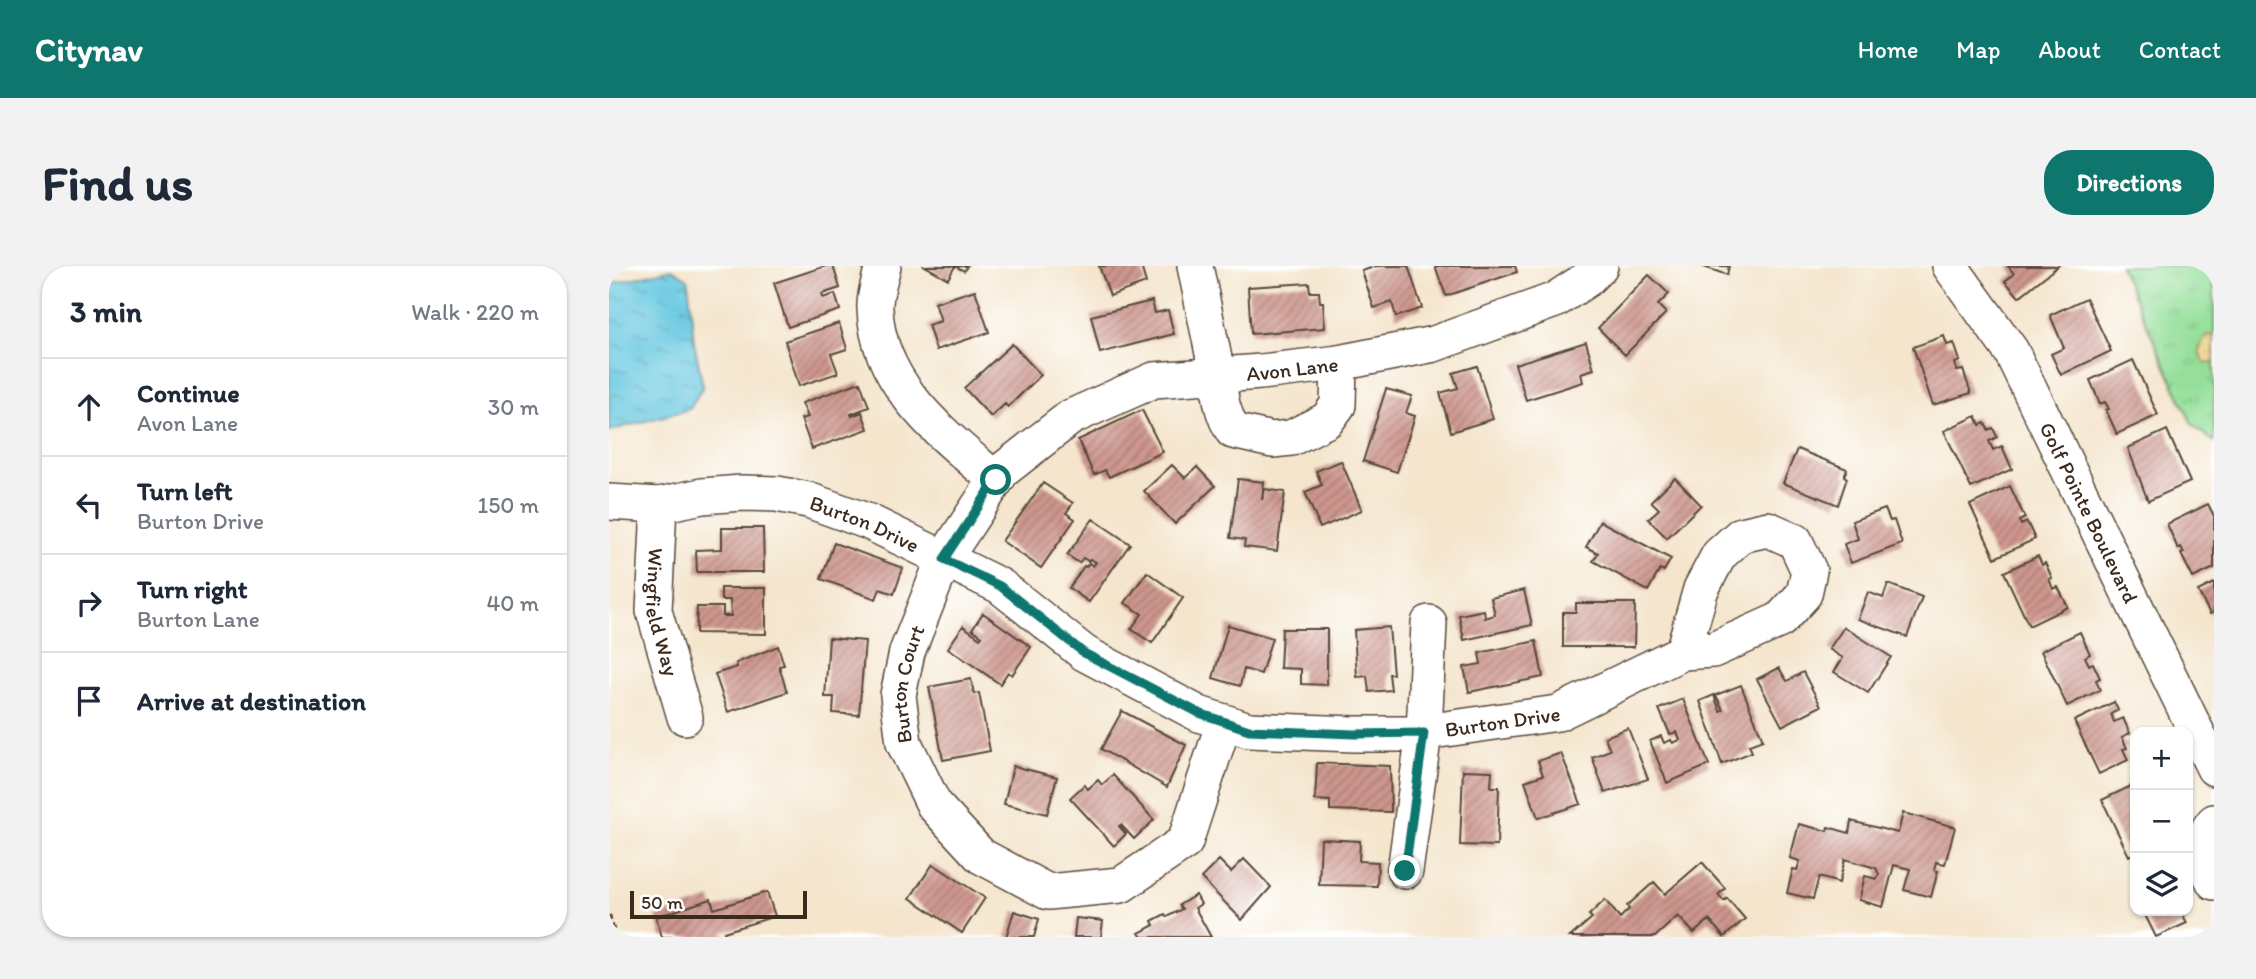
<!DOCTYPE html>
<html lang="en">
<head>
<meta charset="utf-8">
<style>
	body { margin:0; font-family:Itim,sans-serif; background:#f2f2f3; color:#1f2937 }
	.controls { position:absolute; right:21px; bottom:21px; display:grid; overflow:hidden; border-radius:14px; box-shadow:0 2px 5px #0004 }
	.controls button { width:63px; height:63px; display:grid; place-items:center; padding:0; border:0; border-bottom:2px solid #e0e1e3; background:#fff; color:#1f2937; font:35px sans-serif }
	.scale { position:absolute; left:21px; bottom:18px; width:177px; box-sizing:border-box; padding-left:7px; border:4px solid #3b2a1e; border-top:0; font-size:19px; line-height:24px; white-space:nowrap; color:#3b2a1e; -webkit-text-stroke:5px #fff; paint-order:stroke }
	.stop { position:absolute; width:21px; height:21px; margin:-16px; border:5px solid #0f766e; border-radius:50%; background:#fff }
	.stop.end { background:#0f766e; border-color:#fff; box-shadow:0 2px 7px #0008 }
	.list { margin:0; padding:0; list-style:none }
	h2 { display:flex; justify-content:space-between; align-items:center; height:91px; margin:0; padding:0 28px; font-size:30px }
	h2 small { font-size:23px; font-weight:400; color:#747a83 }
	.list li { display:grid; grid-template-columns:46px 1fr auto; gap:21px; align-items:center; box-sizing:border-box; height:98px; padding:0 28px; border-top:2px solid #e0e1e3 }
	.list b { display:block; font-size:26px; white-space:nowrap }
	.list p { margin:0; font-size:23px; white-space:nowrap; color:#747a83 }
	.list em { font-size:23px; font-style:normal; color:#747a83 }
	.icon { flex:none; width:38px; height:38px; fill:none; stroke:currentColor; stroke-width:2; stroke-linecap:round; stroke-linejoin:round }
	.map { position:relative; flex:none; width:1605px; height:671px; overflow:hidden; border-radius:28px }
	header { display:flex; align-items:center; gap:42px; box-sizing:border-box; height:98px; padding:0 35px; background:#0f766e; color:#fff }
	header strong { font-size:33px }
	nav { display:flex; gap:38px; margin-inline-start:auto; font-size:24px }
	.intro { display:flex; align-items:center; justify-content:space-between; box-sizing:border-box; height:168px; padding:0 42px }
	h1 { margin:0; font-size:49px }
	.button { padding:18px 32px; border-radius:28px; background:#0f766e; color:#fff; font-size:24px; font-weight:700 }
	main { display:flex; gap:42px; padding:0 42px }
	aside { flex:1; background:#fff; border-radius:28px; box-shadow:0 2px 5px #0004 }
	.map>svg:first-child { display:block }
	.grass { fill:url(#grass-tufts); stroke:#68845c; stroke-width:2 }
	.sand { fill:url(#sand-dots); stroke:#94825e; stroke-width:2 }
	.water { fill:url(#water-ripples); stroke:#4f787f; stroke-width:2 }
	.building { fill:url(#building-hatch) }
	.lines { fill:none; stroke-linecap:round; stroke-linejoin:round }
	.minor-casing { stroke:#574638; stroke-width:38 }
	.path { stroke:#574638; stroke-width:4.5; stroke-dasharray:5 5; stroke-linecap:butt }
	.minor { stroke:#fff; stroke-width:35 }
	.route { stroke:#0f766e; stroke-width:9 }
	.labels { text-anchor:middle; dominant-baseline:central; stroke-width:7; stroke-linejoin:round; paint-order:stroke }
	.street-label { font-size:21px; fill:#3b2a1e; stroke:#fff }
</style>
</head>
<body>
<header>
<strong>Citynav</strong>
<nav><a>Home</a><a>Map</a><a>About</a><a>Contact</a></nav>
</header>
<div class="intro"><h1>Find us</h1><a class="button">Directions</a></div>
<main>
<aside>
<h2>3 min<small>Walk · 220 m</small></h2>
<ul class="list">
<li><svg class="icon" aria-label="ahead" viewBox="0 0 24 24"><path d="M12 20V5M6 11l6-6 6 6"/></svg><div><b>Continue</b><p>Avon Lane</p></div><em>30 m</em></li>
<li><svg class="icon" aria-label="left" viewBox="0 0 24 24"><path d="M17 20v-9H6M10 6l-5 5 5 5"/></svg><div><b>Turn left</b><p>Burton Drive</p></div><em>150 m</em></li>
<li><svg class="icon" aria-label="right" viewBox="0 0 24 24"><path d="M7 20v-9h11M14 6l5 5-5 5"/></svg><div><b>Turn right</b><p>Burton Lane</p></div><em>40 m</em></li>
<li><svg class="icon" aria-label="arrive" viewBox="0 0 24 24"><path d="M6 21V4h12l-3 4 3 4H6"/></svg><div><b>Arrive at destination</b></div></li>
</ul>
</aside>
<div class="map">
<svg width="1605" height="671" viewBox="0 0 1605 671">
	<defs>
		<pattern id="grass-tufts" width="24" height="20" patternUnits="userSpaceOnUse" patternTransform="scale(1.75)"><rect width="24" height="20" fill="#95df9a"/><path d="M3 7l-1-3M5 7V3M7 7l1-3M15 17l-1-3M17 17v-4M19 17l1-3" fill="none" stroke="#81c084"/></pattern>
		<pattern id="sand-dots" width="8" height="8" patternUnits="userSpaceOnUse" patternTransform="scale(1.75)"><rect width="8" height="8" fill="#eeda9e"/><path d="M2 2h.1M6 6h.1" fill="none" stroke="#cdbb88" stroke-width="1.8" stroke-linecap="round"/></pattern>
		<pattern id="water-ripples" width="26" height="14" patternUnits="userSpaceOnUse" patternTransform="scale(1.75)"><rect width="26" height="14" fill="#63c7e0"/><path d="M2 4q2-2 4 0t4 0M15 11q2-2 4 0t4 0" fill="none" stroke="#53a2b5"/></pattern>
		<pattern id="building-hatch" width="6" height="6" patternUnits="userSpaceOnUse" patternTransform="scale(1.75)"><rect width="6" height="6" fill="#cd968e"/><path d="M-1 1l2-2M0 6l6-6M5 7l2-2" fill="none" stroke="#a87b73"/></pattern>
	</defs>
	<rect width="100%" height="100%" fill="#fff"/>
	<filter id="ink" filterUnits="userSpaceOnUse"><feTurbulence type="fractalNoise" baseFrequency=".0143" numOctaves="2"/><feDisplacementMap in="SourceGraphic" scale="14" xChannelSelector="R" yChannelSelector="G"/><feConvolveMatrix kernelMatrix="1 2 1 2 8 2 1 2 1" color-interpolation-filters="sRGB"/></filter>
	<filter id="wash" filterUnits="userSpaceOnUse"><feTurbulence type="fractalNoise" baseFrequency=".00686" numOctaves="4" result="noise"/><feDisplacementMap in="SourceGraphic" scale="28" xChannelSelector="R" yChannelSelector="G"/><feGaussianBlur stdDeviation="1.57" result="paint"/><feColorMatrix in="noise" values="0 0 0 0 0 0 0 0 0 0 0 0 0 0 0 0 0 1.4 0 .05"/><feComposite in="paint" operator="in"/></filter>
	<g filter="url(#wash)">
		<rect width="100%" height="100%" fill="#f4e5cc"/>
		<!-- grass -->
		<path class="grass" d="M1511 0H1605V176L1583 158Z"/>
		<!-- sand -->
		<path class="sand" d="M1598 69 1605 70V96L1596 97 1590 87 1591 79Z"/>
		<!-- water -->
		<path class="water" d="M63 3 79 13 85 76 94 120 81 143 0 165V18Z"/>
		<g id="blocks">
			<!-- building -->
			<path class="building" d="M217 0H224L231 22 213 28 214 32 226 28 231 44 179 61 165 17Z
				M316 0H358L355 5 346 0 339 13Z
				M490 0H532L537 17 501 30Z
				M768 0H799L813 42 787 51 783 36 765 42 753 5Z
				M826 0H906L908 6 837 30Z
				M1092 0H1120L1118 9Z
				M1399 0H1449L1410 31 1396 15 1405 8Z
				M1040 9 1060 28 1049 39 1057 47 1016 89 989 62Z
				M700 17 701 26H710L711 36H714L716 62 642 68 639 21Z
				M366 24 380 66 327 84 319 59 332 55 326 37Z
				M1477 32 1502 85 1452 109 1442 88 1455 82 1441 49Z
				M543 35 546 47 559 44 565 68 491 87 482 50Z
				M230 57 238 83 222 88 229 107 190 120 176 75Z
				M1335 70 1338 79 1345 77 1351 95 1346 97 1348 105 1354 104 1362 127 1324 139 1304 81Z
				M977 76 985 103 972 107 974 116 917 134 906 98Z
				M403 78 432 109 399 141 396 138 382 151 355 122Z
				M1524 94 1549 149 1508 168 1497 144 1500 143 1496 136 1491 138 1481 114Z
				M868 100 884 153 842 166 831 127 849 122 844 107Z
				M251 116 260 141 242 148 243 150 253 146 259 163 203 183 192 153 199 151 193 137Z
				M777 123 803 130 797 147 806 150 788 206 754 195Z
				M533 144 554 186 500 211 496 204 485 209 469 174Z
				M1367 150 1371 159 1376 157 1379 164 1384 162 1388 171 1380 175 1384 184 1393 180 1403 203 1362 222 1335 165Z
				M1558 164 1581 216 1539 235 1519 182Z
				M1188 183 1238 203 1235 210 1238 212 1229 239 1174 217Z
				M732 195 753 244 711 262 696 226 713 219 707 205Z
				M563 199 576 212 588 201 606 220 566 258 535 225Z
				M1066 212 1092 239 1058 272 1039 253 1050 243 1042 235Z
				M629 213 655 216 653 234 656 223 676 226 668 285 635 281 636 274 621 272Z
				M434 217 464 237 457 247 466 253 432 302 393 275Z
				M1401 220 1416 252 1410 255 1412 259 1418 256 1426 273 1386 292 1361 239Z
				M1599 238 1605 250V302L1584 312 1572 288 1575 287 1572 281 1569 283 1558 258Z
				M1276 243 1281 255 1285 254 1293 278 1242 297 1235 278 1249 273 1243 255Z
				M484 253 521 278 480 336 460 322 475 300 477 301 480 297 484 300 487 296 481 293 479 295 474 292 470 297 458 289Z
				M991 255 1062 293 1055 305 1051 303 1039 325 984 295 989 287 977 281Z
				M113 262H154L155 306H88L87 284 113 283Z
				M225 277 294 302 285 328 271 323 267 333 212 313Z
				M1429 290 1433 299 1436 297 1443 312 1440 313 1444 323 1449 321 1459 341 1420 360 1395 306Z
				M538 306 574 332 543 377 522 363 533 348 516 337Z
				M1605 317V346L1601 348 1589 325Z
				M1279 318 1313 331 1298 371 1249 353 1259 326 1274 332Z
				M112 322H157V368L87 367 88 341H114V350H122L121 334H112Z
				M915 324 923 359 855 374 850 349 875 344 876 352 886 349 882 332Z
				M967 337H1026L1025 381H954V346H967Z
				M374 347 422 381 403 409 399 406 391 418 339 382 354 360 371 372 373 370 363 363Z
				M619 359 663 372 652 408 635 403 631 420 604 412Z
				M780 361 784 408H780L782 424 760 426 758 410 748 411 745 364Z
				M1235 361 1282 391 1259 427 1225 406 1234 392 1220 383Z
				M673 363H718V419L692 418V403L671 402Z
				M1471 366 1481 388 1476 391 1480 399 1484 397 1491 412 1487 414 1491 424 1458 440 1432 385Z
				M220 372 256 375 250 449 224 447 225 431H216Z
				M927 375 934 411 860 426 855 401 872 398 870 387Z
				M169 380 175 399 170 400 178 426 119 446 106 408 128 401 127 397Z
				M1170 402 1178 415 1194 406 1212 440 1173 460 1148 413Z
				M362 413 365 428 370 427 381 485 334 494 320 421Z
				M1132 419 1154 474 1140 479 1143 486 1113 498 1091 435 1105 429 1111 445 1114 444 1107 429Z
				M1074 433 1100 499 1058 517 1041 475 1052 470 1055 477 1062 474 1064 477 1071 474 1068 466 1061 468 1050 443Z
				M1505 436 1509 444 1502 448 1505 456 1514 452 1521 467 1513 471 1518 482 1514 483 1519 494 1490 508 1465 455Z
				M513 445 577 479 558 521 492 483Z
				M1019 462 1039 513 996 527 983 491 1001 484 996 471Z
				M952 487 972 538 929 552 916 515 934 509 929 495Z
				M708 497 781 500 782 546 721 544V535L706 534Z
				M404 500 448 511 438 548 395 538Z
				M854 504 883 505 882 521H890L888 580 851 579Z
				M504 509 545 554 525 573 512 559 510 560 517 568 505 580 461 532 475 519 479 523 489 514 493 519Z
				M1526 518V587L1520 590 1493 534Z
				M1294 547 1346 561 1336 598 1327 596 1325 604 1329 605 1322 631 1295 624 1301 603 1285 599 1274 641 1250 634 1256 610 1268 613 1270 608 1267 602 1236 593 1230 617 1210 611 1204 633 1178 627 1184 603 1188 604 1191 595 1181 592 1190 558 1218 565 1219 561 1240 567 1242 555 1289 567Z
				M712 573 751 575 750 595 769 596 768 620 710 619Z
				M635 593 662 621 633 654 592 612 610 594 622 606Z
				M1093 596 1116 622 1109 629 1115 635 1118 632 1136 653 1115 671 1100 654 1085 667 1069 650 1046 671H961L983 652 980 649 996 634 1011 652 1020 643 1018 640 1045 616 1056 628Z
				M324 598 376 632 353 667 301 632Z
				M158 626 166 650 115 666 117 671H53L47 651 102 633 105 643Z
				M587 629 592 638 586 642 602 671H533L530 667 545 659 543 655 556 648 558 651 573 643 570 639Z
				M405 645 430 653 425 671H397Z
				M1534 645H1572L1578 657 1547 671Z
				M467 652 494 655 492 671H465Z"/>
		</g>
	</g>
	<g filter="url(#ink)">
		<use href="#blocks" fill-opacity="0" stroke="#574638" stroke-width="2"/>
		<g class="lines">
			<!-- minor casing -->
			<g class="minor-casing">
				<g id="minor">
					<path d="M274 0C271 13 265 29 266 43 269 120 334 168 387 214"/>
					<path d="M586 0C593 34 600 68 607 102 612 127 610 142 624 165L663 174 682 172 718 154 729 139 730 97"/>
					<path id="s1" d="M1341 0 1402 85 1605 502"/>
					<path id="s2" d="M0 236 50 239 93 230 133 227 168 228 199 234 260 256 391 320 475 387 590 448 640 464 745 468H802L949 447 1074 386 1104 384 1171 354 1195 328 1200 305 1186 275 1159 263 1132 269 1110 289 1092 323 1074 386"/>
					<path id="s3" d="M50 239 45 345 76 451"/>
					<path id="s4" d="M615 456 576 576 512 619 439 626 372 590 325 539 295 477 289 429 298 386 335 293 393 205 462 151 545 114 652 106 730 97 825 78 946 34 978 13 991 0"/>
					<path d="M1605 556C1589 574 1595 598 1605 616"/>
					<path d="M796 605 815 467 820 357"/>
				</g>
			</g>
			<!-- path -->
			<path class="path" d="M0 649 6 671"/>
			<!-- minor -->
			<use href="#minor" class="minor"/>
		</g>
	</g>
	<g class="lines" filter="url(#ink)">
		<!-- route -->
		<path class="route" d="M387 214 335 293 391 320 475 387 590 447 640 464 745 468 815 467 796 605"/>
	</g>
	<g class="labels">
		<!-- street labels -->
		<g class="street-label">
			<text stroke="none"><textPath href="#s4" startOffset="1106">Avon Lane</textPath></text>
			<text stroke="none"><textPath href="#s1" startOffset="284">Golf Pointe Boulevard</textPath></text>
			<text stroke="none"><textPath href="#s2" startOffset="262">Burton Drive</textPath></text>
			<text stroke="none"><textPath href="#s3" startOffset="108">Wingfield Way</textPath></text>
			<text stroke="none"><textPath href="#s4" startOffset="551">Burton Court</textPath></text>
			<text stroke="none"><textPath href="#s2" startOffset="956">Burton Drive</textPath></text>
		</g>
	</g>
</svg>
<div class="controls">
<button>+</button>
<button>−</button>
<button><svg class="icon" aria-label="layers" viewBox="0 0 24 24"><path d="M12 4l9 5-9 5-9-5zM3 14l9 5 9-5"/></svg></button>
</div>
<div class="scale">50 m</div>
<div class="stop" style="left:387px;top:214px"></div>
<div class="stop end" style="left:796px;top:605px"></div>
</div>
</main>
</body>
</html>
